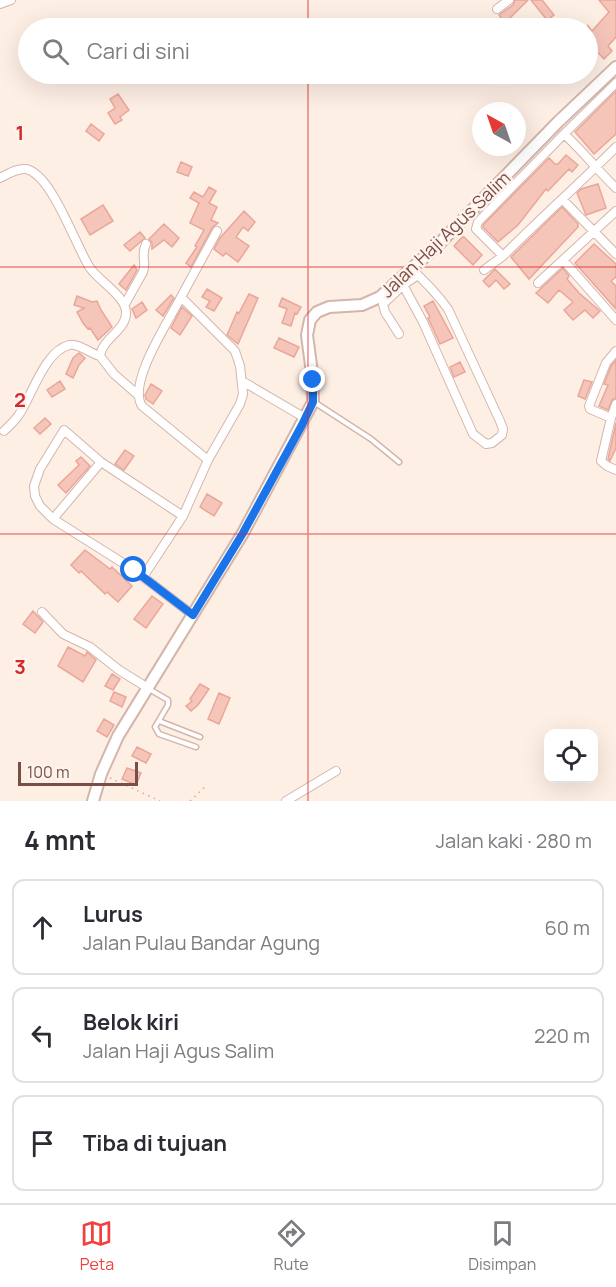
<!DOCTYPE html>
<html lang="id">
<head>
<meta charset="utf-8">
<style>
	body { margin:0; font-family:Manrope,sans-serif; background:#f2f2f3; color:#2b2b33 }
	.controls { position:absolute; right:18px; bottom:18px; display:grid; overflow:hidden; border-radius:12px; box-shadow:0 6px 24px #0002 }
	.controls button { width:54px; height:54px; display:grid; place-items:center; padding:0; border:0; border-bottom:2px solid #e1e1e2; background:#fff; color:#2b2b33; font:30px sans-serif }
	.compass { position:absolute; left:472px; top:102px; width:54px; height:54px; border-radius:50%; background:#fff; box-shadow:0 6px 24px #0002; rotate:320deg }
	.scale { position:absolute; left:18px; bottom:15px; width:120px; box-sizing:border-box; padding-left:6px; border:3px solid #7a4e48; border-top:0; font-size:16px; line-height:21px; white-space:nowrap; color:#7a4e48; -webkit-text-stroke:4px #fff4ed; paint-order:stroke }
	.stop { position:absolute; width:18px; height:18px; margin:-14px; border:4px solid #1a73e8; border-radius:50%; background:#fff }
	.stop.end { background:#1a73e8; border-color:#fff; box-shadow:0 2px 6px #0008 }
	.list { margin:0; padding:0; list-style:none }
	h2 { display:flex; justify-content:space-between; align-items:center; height:78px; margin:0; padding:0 24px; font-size:26px }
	h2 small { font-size:20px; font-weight:400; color:#7c7c81 }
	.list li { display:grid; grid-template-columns:39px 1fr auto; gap:18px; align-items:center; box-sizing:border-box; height:96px; margin:0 12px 12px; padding:0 12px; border:2px solid #e1e1e2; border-radius:12px }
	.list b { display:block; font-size:22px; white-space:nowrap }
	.list p { margin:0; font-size:20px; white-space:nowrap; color:#7c7c81 }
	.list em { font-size:20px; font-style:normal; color:#7c7c81 }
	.icon { flex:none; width:33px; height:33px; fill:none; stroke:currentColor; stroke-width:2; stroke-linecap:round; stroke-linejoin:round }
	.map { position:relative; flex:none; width:616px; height:801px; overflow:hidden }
	.search { position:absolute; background:#fff; box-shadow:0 6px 24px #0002; left:18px; right:18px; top:18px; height:66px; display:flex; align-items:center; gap:15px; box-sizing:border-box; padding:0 21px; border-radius:33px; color:#7c7c81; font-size:22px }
	.sheet { height:402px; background:#fff }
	nav { display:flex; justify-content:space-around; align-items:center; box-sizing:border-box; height:84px; border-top:2px solid #e1e1e2; background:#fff; font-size:16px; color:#7c7c81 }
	nav a { display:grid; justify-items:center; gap:3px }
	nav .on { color:#f24040 }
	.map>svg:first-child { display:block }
	.building { fill:#f6c5ba; stroke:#eaa699; stroke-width:1.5 }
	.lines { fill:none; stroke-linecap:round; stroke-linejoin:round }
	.service-casing { stroke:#d4b5ac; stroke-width:7 }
	.minor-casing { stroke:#d4b5ac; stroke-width:10 }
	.tertiary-casing { stroke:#d4b5ac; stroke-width:14 }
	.path { stroke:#dba79d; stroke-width:1.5; stroke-dasharray:1.5 4.5; stroke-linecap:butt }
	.service { stroke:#fff; stroke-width:4 }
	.minor { stroke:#fff; stroke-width:8 }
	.tertiary { stroke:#fff; stroke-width:10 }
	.route { stroke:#1a73e8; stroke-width:8 }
	.grid { fill:none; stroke:#d62828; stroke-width:1.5; stroke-opacity:0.55 }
	.labels { text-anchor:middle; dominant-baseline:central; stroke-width:5; stroke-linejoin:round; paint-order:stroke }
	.street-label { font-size:18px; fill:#7a4e48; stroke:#fff4ed }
	.grid-label { font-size:20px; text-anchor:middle; font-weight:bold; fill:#d62828; stroke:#fff4ed; stroke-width:5; stroke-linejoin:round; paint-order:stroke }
</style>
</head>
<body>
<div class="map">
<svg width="616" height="801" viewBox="0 0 616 801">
	<rect width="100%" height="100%" fill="#feefe5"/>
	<!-- building -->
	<path class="building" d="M515 0H528L505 23 499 15 513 5Z
		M531 0H542L554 15 547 20Z
		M599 0H616V37L608 46 612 51 604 59 588 42V26L592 31 609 12Z
		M616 91V134L594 154 575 132Z
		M118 94 129 110 120 117 122 120 115 124 108 113 115 108 110 99Z
		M91 124 104 134 99 141 86 131Z
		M566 155 578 165 572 172 569 169 548 191 546 189 518 225 498 242 483 227V225L549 158 555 164H558Z
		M181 162 192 167 188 176 177 172Z
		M598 184 606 208 586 215 577 193 581 189Z
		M209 187 216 191 209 203 217 207 211 220 218 223 212 228 191 267 186 263 197 247 195 246 204 230 190 223 199 203 190 198 194 192 203 197Z
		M103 205 113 221 90 235 81 219Z
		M562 207 578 224V227L529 279 511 257Z
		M244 211 255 222 248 231 243 227 236 237 249 246 238 262 226 253 223 256 214 249 220 238Z
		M164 224 179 238 172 247 164 240 152 249V243L149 239Z
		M140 232 145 238 130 251 124 245Z
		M463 236 482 255 473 265 454 246Z
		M594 244 616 264V277L611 281 616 286V309L575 263Z
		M134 265 137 270 126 290 119 284Z
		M563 268 569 276 567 279 579 293 600 311 593 318 585 310 573 320 564 310 573 302 559 290 548 303 536 293Z
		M495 269 510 284 504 289 496 280 489 287 483 281Z
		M207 289 222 298 214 311 206 307 210 301 202 297Z
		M249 294 258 298 238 344 227 335 237 312 239 313Z
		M171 295 174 298 163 316 156 310Z
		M77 296 92 302 97 301 101 310 112 327 98 340 90 328 88 329 83 323 77 312 84 308 74 305Z
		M282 298 301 307 297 314 295 313 291 326 282 323 287 309 279 306Z
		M433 301 453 338 440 344 428 318 430 317 424 306Z
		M142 302 147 310 136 318 132 309Z
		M182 307 192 316 180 335 171 328Z
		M279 338 299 347 294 357 274 348Z
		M79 353 85 358 79 365 73 378 66 374 73 358Z
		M616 360V398L612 400 608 410 599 406 608 385 604 384 611 366Z
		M460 362 465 372 454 377 450 367Z
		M584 380 592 382 585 399 578 396Z
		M60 381 65 389 52 397 47 390Z
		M151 384 162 391 153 404 146 399 145 395Z
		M45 418 51 424 40 434 34 428Z
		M616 423V448L610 461 608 459Z
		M125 450 134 456 124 470 115 464Z
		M81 457 90 466 66 493 58 485 79 465 76 461Z
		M207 494 222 503 214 516 200 507Z
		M85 550 110 569 112 567 132 586 118 602 107 592 105 594 81 571 79 573 71 565Z
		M152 596 163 604 146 628 134 619Z
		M33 611 43 622 35 633 23 624Z
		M68 647 85 656 87 652 96 660 83 682 58 666Z
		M112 674 120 679 113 690 105 686Z
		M200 684 209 689 198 705 191 711 186 706 192 701 190 699Z
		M114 692 126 697 122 707 110 701Z
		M219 693 230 698 219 724 208 719Z
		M104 719 114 725 107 737 97 731Z
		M137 747 151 754 146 763 132 756Z
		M127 768 141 773 136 785 122 779Z"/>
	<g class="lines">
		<!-- service casing -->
		<g class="service-casing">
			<path id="service" d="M314 402 371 439 399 462
				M149 689 168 700V705L155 727 159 734 196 747
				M159 721 200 737"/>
		</g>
		<!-- minor casing -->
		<g class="minor-casing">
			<path id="minor" d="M0 4 11 0
				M497 9 509 0
				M564 134 616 83
				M616 147C579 184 540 219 503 256L476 229 478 222 564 134C583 151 598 171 616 188
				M0 178C8 174 17 168 26 169 52 174 76 247 90 268 99 281 128 298 126 314 125 331 102 339 100 356L114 374 138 395
				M563 200 616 254
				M564 261 616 320
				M411 269C425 281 437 294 448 309L500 421 503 429 502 435 492 443 486 444 473 434 423 322 403 285 418 275
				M484 270 503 256
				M538 283 616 211
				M181 297C169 321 127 383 142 406L208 460
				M125 304 143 272C147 261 140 256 146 244
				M399 334 385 312 383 304 403 285
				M616 351 606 363 589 406 590 409 611 418 616 404
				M242 381 305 418
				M611 418 601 461 607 466 616 470
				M4 431C10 425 16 420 20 413 32 395 45 351 69 345 79 343 91 354 100 356
				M183 516 101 462 64 430 40 469 34 486 35 496 40 506 53 519 134 570 193 615
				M53 519 101 462
				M143 577 183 516 208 460 240 404 243 394 240 366 235 351 181 297 217 231
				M42 612 63 634 90 647 119 670 148 688
				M286 801 336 771"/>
		</g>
		<!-- tertiary casing -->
		<g class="tertiary-casing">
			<path id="tertiary" d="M93 801 101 774 118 736 243 533 313 402 312 373 307 335 310 320 317 312 329 307 362 305 380 297 439 244 558 122 616 67"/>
		</g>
		<!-- path -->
		<path class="path" d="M110 778 160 801
			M190 801 206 786"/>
		<!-- service -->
		<use href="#service" class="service"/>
		<!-- minor -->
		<use href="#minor" class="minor"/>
		<!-- tertiary -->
		<use href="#tertiary" class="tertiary"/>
	</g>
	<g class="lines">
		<!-- route -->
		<path class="route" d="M134 570 193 615 243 533 302 425 313 402V380"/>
	</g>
	<!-- grid -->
	<path class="grid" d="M308 0V28M308 74V801M0 267H616M0 534H616"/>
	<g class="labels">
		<!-- street labels -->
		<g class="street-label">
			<text transform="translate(445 234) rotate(-44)">Jalan Haji Agus Salim</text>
		</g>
	</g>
	<g class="grid-label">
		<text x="20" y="140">1</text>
		<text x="20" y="407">2</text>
		<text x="20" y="674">3</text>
	</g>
</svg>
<div class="controls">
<button><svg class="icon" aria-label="locate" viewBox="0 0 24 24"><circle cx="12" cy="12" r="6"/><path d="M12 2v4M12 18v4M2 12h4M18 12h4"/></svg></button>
</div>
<svg class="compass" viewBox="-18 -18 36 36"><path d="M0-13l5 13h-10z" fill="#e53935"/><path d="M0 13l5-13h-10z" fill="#7c7c81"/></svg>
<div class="scale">100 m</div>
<div class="stop" style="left:134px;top:570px"></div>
<div class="stop end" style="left:313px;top:380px"></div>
<div class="search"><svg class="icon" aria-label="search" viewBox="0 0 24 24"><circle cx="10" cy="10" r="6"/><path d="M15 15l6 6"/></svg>Cari di sini</div>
</div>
<section class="sheet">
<h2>4 mnt<small>Jalan kaki · 280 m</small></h2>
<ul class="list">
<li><svg class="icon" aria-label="ahead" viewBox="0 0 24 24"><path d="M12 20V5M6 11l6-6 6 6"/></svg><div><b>Lurus</b><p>Jalan Pulau Bandar Agung</p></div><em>60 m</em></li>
<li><svg class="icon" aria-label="left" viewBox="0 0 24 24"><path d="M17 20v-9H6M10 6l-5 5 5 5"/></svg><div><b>Belok kiri</b><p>Jalan Haji Agus Salim</p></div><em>220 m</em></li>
<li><svg class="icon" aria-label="arrive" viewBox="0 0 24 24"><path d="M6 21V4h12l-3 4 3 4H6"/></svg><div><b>Tiba di tujuan</b></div></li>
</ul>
</section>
<nav>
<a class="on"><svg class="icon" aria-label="map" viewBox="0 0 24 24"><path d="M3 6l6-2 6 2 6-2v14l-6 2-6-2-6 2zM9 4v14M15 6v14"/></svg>Peta</a>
<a><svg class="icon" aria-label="directions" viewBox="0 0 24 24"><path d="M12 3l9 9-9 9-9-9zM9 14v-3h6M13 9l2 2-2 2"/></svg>Rute</a>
<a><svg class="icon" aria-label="saved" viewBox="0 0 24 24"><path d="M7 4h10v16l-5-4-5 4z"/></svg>Disimpan</a>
</nav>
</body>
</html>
